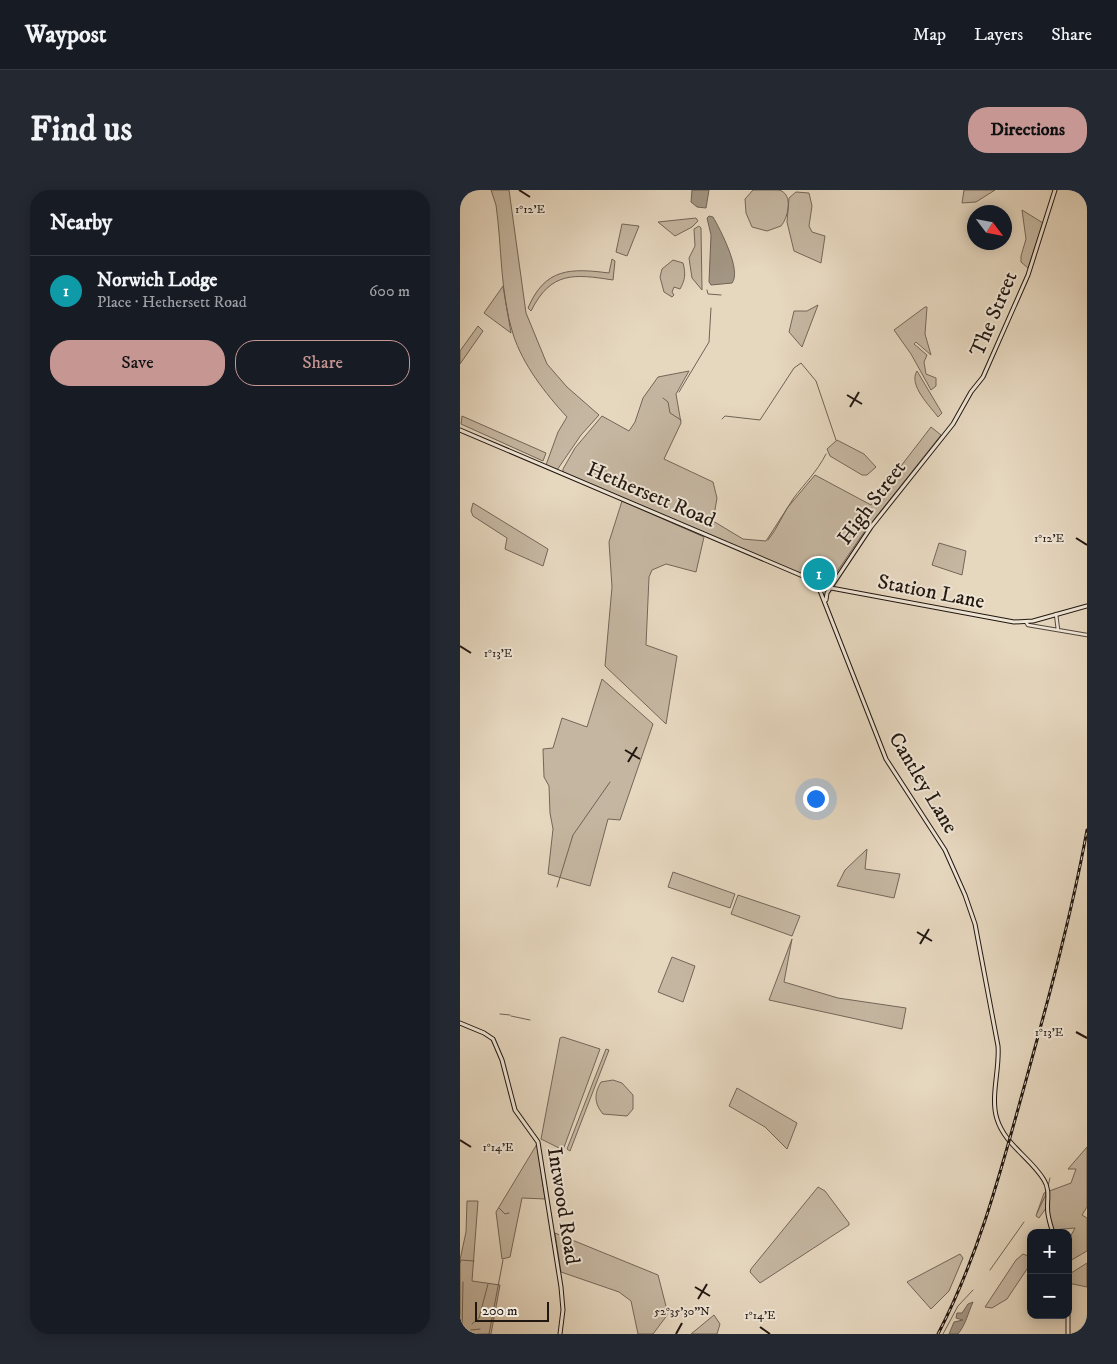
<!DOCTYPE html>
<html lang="en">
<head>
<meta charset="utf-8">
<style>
	body { margin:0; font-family:"IM FELL DW Pica",serif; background:#242831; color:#f1f3f6 }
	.controls { position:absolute; right:15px; bottom:15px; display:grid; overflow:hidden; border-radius:10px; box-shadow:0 2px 12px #0003 }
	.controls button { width:45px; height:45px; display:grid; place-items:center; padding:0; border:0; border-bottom:1px solid #363941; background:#171b24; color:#f1f3f6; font:25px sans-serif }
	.compass { position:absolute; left:507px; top:15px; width:45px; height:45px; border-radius:50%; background:#171b24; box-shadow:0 2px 12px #0003; rotate:122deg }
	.scale { position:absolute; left:15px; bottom:12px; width:74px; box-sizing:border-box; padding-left:5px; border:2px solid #211711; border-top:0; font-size:14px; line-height:18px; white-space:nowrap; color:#211711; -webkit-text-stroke:4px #efe5d5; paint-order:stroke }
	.you { position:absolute; left:355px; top:608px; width:18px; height:18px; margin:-12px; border:4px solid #fff; border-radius:50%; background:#1a73e8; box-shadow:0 0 0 8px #1a73e833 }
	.badge { display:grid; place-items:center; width:32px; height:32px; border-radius:50%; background:#c59692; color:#fff; font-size:16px; font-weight:700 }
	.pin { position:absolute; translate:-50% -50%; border:2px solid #fff; box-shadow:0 1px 5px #0006 }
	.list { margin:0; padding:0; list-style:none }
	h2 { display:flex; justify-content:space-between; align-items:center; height:65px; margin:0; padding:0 20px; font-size:21px }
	h2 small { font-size:16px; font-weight:400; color:#9ea1a6 }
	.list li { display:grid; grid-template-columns:32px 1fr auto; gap:15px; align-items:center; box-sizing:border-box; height:70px; padding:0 20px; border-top:1px solid #363941 }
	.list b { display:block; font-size:19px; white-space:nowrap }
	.list p { margin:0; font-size:16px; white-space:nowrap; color:#9ea1a6 }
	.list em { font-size:16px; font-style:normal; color:#9ea1a6 }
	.actions { display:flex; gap:10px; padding:15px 20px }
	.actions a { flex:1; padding:11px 0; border:1px solid #c59692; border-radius:20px; text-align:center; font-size:18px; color:#c59692 }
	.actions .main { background:#c59692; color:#111 }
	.map { position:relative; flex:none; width:627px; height:1144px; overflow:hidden; border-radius:20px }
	header { display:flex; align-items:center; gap:30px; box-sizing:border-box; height:70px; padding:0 25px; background:#171b24; border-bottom:1px solid #363941 }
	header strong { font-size:24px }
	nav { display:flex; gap:28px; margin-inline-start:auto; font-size:18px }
	.intro { display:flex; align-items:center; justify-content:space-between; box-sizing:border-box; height:120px; padding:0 30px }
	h1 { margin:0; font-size:35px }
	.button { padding:12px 22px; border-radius:20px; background:#c59692; color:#111; font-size:18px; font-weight:700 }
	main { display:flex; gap:30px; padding:0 30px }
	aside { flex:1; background:#171b24; border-radius:20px; box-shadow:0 2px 12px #0003 }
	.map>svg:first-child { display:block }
	.green { fill:#c5b6a1; stroke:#736659 }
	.water { fill:#a39684; stroke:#6f6356 }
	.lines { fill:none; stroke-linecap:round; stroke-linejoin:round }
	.stream { stroke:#6f6356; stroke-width:1 }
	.street-casing { stroke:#52473c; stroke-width:4.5 }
	.secondary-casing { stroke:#211711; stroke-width:5 }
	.street { stroke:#efe5d5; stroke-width:2.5 }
	.secondary { stroke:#efe5d5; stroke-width:3 }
	.rail-casing { stroke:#211711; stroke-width:3 }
	.rail { stroke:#efe5d5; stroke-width:1; stroke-dasharray:4; stroke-linecap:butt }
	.ticks { fill:none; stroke:#211711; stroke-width:2 }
	.labels { text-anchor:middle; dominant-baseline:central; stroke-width:4; stroke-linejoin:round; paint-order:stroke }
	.street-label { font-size:21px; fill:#211711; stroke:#efe5d5 }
	.ticks-label { font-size:12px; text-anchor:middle; fill:#211711; stroke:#efe5d5; stroke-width:4; stroke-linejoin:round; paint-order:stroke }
</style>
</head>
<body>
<header>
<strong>Waypost</strong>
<nav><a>Map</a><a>Layers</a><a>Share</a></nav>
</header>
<div class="intro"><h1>Find us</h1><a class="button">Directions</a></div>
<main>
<aside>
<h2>Nearby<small></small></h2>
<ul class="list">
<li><span class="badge" style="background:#0f9aa8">1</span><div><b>Norwich Lodge</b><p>Place · Hethersett Road</p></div><em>600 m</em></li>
</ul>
<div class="actions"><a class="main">Save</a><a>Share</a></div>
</aside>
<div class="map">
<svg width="627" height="1144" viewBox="0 0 627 1144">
	<rect width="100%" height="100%" fill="#e6d7bf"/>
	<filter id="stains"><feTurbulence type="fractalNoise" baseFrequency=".004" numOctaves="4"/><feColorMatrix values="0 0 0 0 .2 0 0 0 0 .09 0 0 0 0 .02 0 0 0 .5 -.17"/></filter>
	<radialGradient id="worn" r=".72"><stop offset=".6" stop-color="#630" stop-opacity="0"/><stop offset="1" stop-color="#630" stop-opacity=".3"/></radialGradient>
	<!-- green -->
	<path class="green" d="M31 0H49L66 123 87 174 107 197 139 225 121 245 97 280 86 275 98 242 107 227C85 203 63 175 53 144 40 103 42 57 36 15Z
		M293 0C301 0 311 0 319 0 334 4 328 28 321 36L307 41 292 37 286 23 285 9Z
		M504 0H535L516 12 502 13Z
		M336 2 349 3 352 16 349 36 352 42 365 46 361 73 334 61 327 32 329 8Z
		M562 20 583 33 568 78 561 72V66L566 49Z
		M236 28 238 31 232 37 215 46 198 32Z
		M162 34 179 36 167 66 156 62Z
		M239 36 241 38 242 100 232 88 229 68 235 56 234 39Z
		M152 69 155 71 153 90C114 84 91 81 71 121L68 118C85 78 110 78 149 83Z
		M213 70 223 73C226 84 225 90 220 99L214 97 212 102 214 105 212 107 204 102 200 87 202 79Z
		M43 96 51 143 24 123Z
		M358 115 342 157 329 142 334 121H347Z
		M465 117H467L465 144 471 165 456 152 454 154 467 165 464 172 466 184 476 188V196L471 200 451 164 434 140Z
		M18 136 23 141 0 174V161Z
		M229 181 216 204 221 233 204 269 253 292 257 308 253 331 283 349 306 351 328 317 355 285 411 315 471 237 481 245 404 342 368 395 364 394 368 384 361 374 356 376 350 385 354 388 353 390 103 282V279L115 258 142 226 169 241 175 232 183 208 198 187Z
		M457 181 482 223 478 227C470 216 448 195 457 181Z
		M2 226 86 263 83 271 1 234Z
		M377 250 404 264 416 277 407 285H402L370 266 367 259Z
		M162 311 244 347 236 382 206 374 192 380 189 387 186 455 217 466 206 534 145 476 152 397 149 352Z
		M13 313 88 359 83 376 45 359 47 348 13 326 11 321Z
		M479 353 506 361 502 385 472 375Z
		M142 489 193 534 160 630 148 629 130 696 88 684 93 639 90 623 89 596 84 587 83 559 93 558 102 528 127 537Z
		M407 659 405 679 440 684 434 708 377 696 385 680Z
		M213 682 275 704 270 718 208 697Z
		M278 705 340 726 332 746 271 724Z
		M332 749 324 792 378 808 446 818 442 839 309 810Z
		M212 767 235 776 223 812 198 802Z
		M103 847 140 859 103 960 81 949 100 848Z
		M146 859 149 860 110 961 107 959Z
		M153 890 162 893 173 905V919L167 926 143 924C134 913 134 904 141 892Z
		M277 898 337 933 327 959 305 937 269 916Z
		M77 954 85 1009 62 1008 50 1067 42 1069 36 1022Z
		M627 957V1017L622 1025 627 1028V1061L608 1072V1051L615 1038 593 1040 586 1018 579 1028 576 1026 584 1003 611 993 616 979H608Z
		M358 997 365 1001 389 1033V1035L300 1093 290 1082 291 1079Z
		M7 1011H18L12 1091 40 1095 31 1144H0V1070L6 1042Z
		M95 1043 198 1085 208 1124 193 1144H178L171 1111 159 1102 101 1082Z
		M500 1064 503 1068 489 1101 471 1119 447 1092Z
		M563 1064 571 1067V1073L547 1109 532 1118 525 1117 556 1070Z
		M627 1073V1097L608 1093V1085Z
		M254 1125 260 1134 257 1144H231Z"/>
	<!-- water -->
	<path class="water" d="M232 0H249L246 18 237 17 231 12Z
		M249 26 253 27C260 39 282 81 272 93L251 95 249 92 251 45 247 28Z
		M513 1112C508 1123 506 1134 498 1144H489L494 1132 503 1130 496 1128 497 1123H502L508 1114Z"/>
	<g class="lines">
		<!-- stream -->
		<path class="stream" d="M247 100 248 104 261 105
			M219 202 249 152 251 118
			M203 208 208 212 210 223 221 230
			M262 229 265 226 300 230 334 178 341 173 356 191 376 250
			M308 350C318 338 323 323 333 309 344 294 357 282 366 264
			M97 697 113 645 150 592
			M40 824 50 825
			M51 826 70 830
			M588 996 590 988
			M39 1018 45 1024 49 1023
			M577 1023 587 1002
			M0 1073 1 1070 14 1071
			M530 1080 564 1032
			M12 1134 19 1128 28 1094
			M11 1140 20 1139
			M2 1144 3 1092
			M29 1144 43 1070
			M483 1144 498 1116 513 1100"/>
		<!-- street casing -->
		<g class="street-casing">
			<path id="street" d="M596 424 598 440
				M566 432 568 435 627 445"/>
		</g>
		<!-- secondary casing -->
		<g class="secondary-casing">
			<path id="secondary" d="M0 240 371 398 554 432 573 431 627 416
				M357 393 426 569 485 660 505 705 515 734 538 856C540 879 530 907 537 929 545 955 571 968 584 990 591 1001 586 1012 588 1024 589 1030 591 1037 593 1043
				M366 410 367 403 411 337 493 234 511 202 523 187 568 85 595 0
				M0 833 24 843 33 849 42 870 55 920 78 952 101 1097 103 1120 100 1144
				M608 1125V1144"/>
		</g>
		<!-- street -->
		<use href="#street" class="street"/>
		<!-- secondary -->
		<use href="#secondary" class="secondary"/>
		<!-- rail casing -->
		<g class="rail-casing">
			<path id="rail" d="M478 1144C518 1067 540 984 563 901 587 814 611 728 627 640"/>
		</g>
		<!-- rail -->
		<use href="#rail" class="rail"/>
	</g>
	<!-- ticks -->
	<path class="ticks" d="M59 0 70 7M387 205 402 214M390 217 399 202M616 348 627 355M0 456 11 463M165 560 180 569M168 572 177 557M457 742 472 751M460 754 469 739M616 842 627 848M0 950 11 957M235 1097 250 1106M238 1109 247 1094M300 1137 310 1144M216 1144 222 1133"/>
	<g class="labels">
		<!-- street labels -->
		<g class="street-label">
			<text transform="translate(534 124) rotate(-67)">The Street</text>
			<text transform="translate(191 305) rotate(23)">Hethersett Road</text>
			<text transform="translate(412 313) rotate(-53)">High Street</text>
			<text transform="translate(471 402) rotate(11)">Station Lane</text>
			<text transform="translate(463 593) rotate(59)">Cantley Lane</text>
			<text transform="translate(103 1016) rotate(81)">Intwood Road</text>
		</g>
	</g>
	<g class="ticks-label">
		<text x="70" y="23">1°12'E</text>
		<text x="589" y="352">1°12'E</text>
		<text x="38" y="467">1°13'E</text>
		<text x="589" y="846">1°13'E</text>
		<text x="38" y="961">1°14'E</text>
		<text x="222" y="1125">52°35'30"N</text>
		<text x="300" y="1129">1°14'E</text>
	</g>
	<rect width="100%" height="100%" filter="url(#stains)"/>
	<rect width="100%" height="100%" fill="url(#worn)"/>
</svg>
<div class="controls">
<button>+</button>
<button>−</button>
</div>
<svg class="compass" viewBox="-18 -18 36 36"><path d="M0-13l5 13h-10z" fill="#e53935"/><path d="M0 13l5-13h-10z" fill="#9ea1a6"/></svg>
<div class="scale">200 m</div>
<div class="you"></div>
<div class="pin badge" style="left:359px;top:384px;background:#0f9aa8">1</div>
</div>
</main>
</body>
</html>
